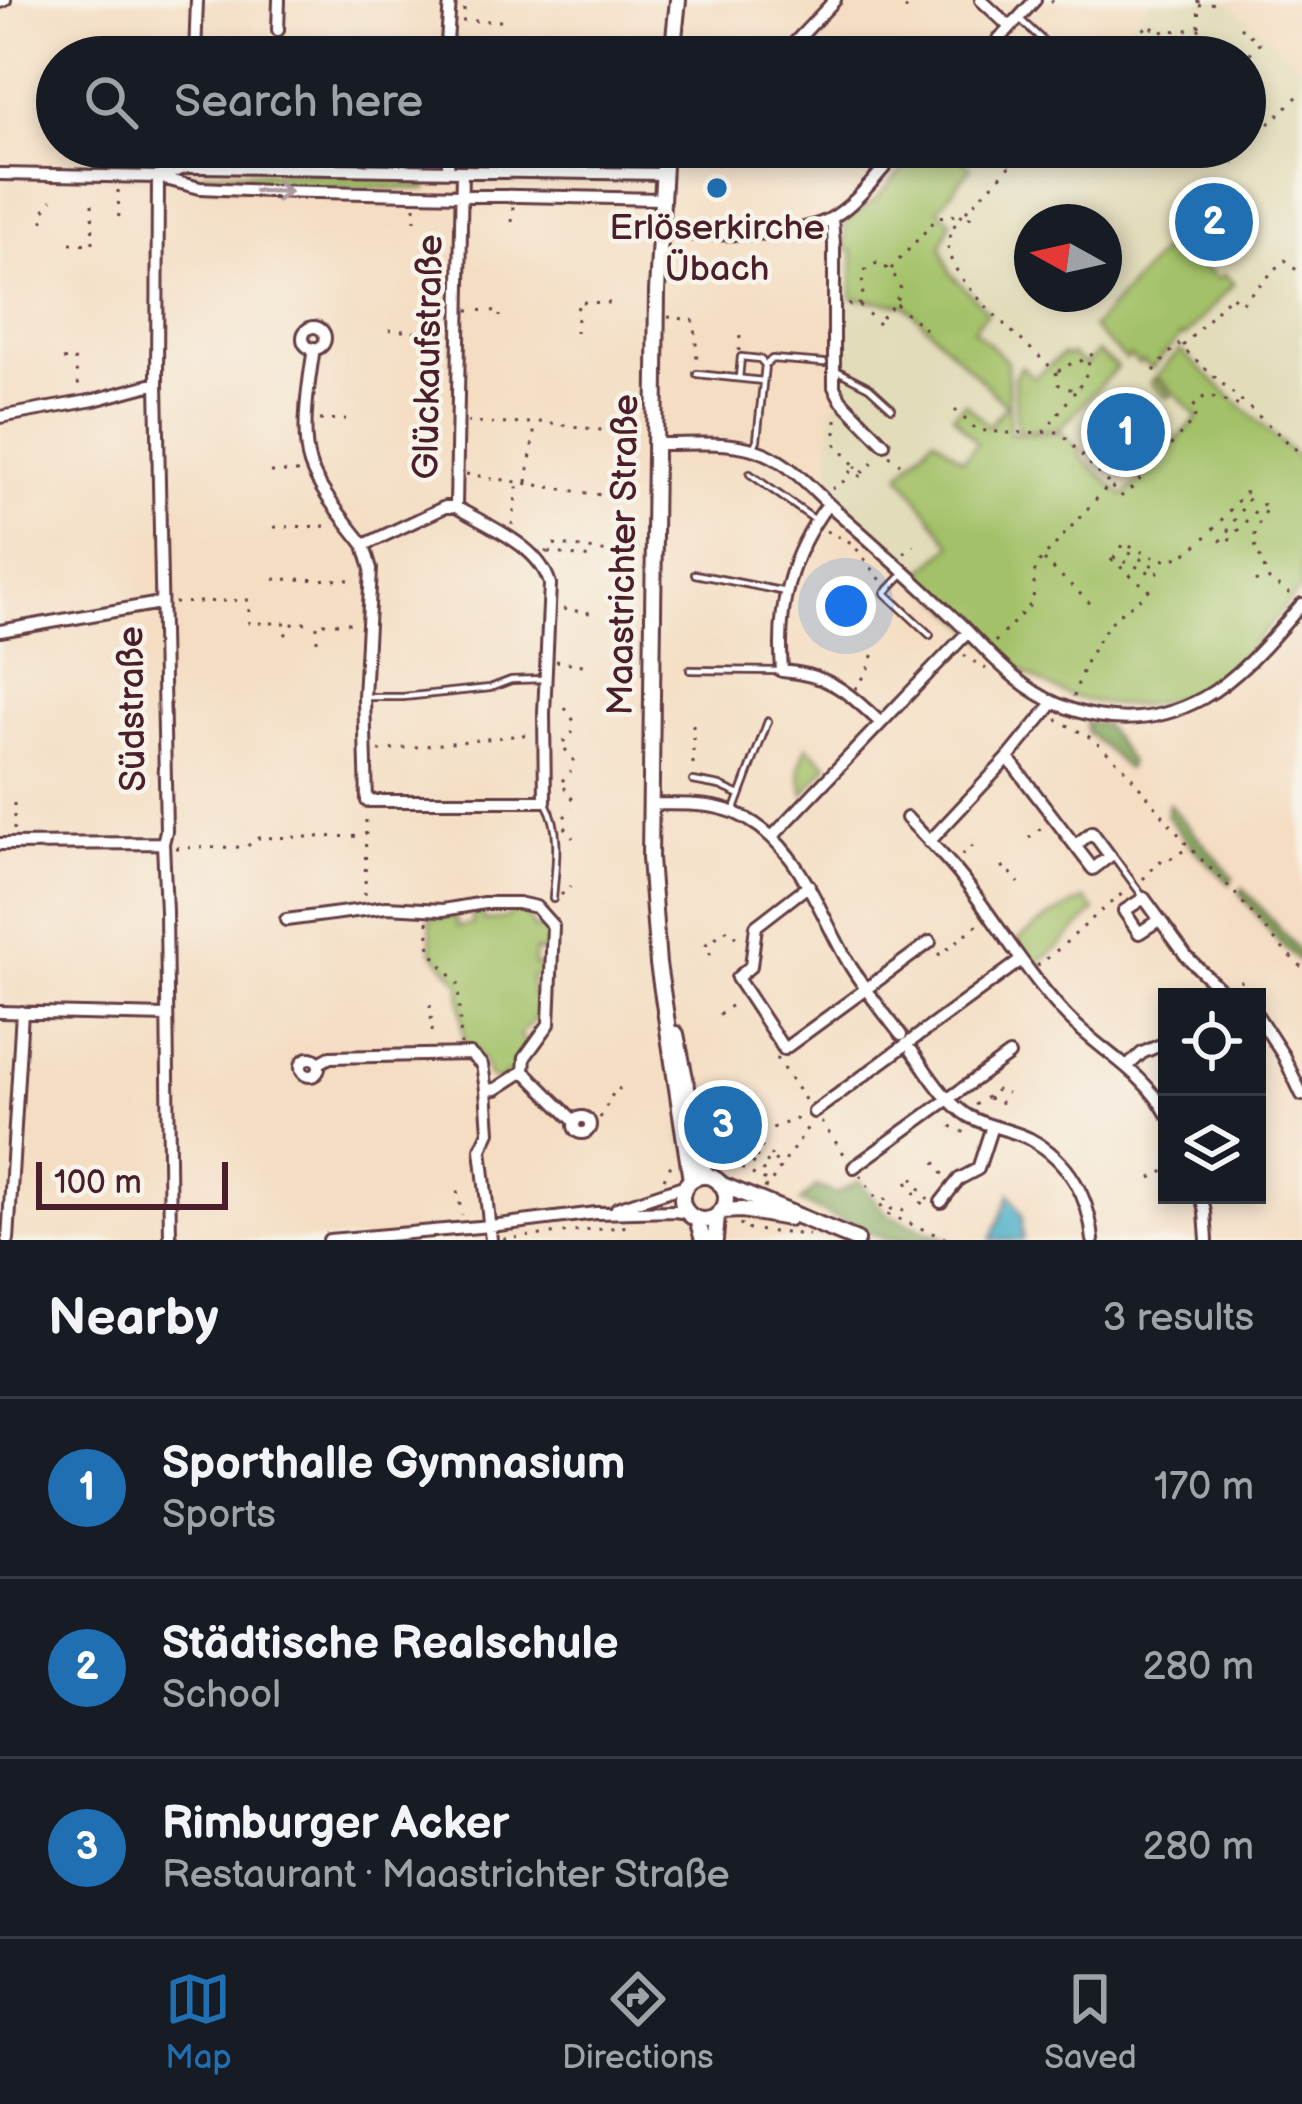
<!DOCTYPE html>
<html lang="en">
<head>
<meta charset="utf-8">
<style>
	body { margin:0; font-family:"Balsamiq Sans",sans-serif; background:#242831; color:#f1f3f6 }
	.controls { position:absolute; right:36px; bottom:36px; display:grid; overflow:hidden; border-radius:0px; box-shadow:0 6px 18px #0003 }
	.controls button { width:108px; height:108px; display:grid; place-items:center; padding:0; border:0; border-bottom:3px solid #363941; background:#171b24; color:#f1f3f6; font:60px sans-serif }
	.compass { position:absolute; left:1014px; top:204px; width:108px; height:108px; border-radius:50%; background:#171b24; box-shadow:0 6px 18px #0003; rotate:278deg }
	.scale { position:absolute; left:36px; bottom:30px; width:192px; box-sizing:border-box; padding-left:12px; border:6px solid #4a1f2b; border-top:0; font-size:33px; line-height:42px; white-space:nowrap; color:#4a1f2b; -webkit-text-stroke:9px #f7f3e8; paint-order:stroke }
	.you { position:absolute; left:846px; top:606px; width:42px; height:42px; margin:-30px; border:9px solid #fff; border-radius:50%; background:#1a73e8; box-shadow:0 0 0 18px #1a73e833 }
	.badge { display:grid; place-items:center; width:78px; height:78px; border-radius:50%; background:#1f6fb2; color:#fff; font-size:39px; font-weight:700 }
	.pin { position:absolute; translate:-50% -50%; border:6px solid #fff; box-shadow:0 3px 12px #0006 }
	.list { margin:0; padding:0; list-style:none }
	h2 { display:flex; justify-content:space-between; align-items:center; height:156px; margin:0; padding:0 48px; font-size:51px }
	h2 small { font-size:39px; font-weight:400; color:#9ea1a6 }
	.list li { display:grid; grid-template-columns:78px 1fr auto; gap:36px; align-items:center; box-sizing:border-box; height:180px; padding:0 48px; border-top:3px solid #363941 }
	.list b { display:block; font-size:45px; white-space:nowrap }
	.list p { margin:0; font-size:39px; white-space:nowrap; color:#9ea1a6 }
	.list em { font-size:39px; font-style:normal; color:#9ea1a6 }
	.icon { flex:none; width:66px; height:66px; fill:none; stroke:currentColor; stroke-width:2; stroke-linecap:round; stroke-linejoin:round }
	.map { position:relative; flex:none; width:1302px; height:1240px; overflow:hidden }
	.search { position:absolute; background:#171b24; box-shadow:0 6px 18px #0003; left:36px; right:36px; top:36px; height:132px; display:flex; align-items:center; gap:30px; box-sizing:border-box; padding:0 42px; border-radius:66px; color:#9ea1a6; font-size:45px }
	.sheet { height:696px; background:#171b24 }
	nav { display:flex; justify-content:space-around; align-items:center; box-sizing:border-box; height:168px; border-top:3px solid #363941; background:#171b24; font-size:33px; color:#9ea1a6 }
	nav a { display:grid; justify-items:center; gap:6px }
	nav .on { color:#1f6fb2 }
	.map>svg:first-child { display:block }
	.built { fill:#e2dcba; fill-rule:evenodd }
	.green { fill:#a3c168; stroke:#76704a; stroke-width:3 }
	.forest { fill:#82a75c; stroke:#666344; stroke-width:3 }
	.water { fill:#48afc8; stroke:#49677a; stroke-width:3 }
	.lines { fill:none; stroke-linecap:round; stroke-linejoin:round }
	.lane-casing { stroke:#643c42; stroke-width:10 }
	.street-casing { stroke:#643c42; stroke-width:16 }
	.secondary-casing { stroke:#643c42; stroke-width:20 }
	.path { stroke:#643c42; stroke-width:3; stroke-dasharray:3 9; stroke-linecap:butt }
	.lane { stroke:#fff; stroke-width:4.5 }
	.street { stroke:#fff; stroke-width:10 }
	.secondary { stroke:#fff; stroke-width:14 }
	.oneway { stroke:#ae9aa0 }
	.poi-dot { fill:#1f6fb2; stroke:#f7f3e8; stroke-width:4.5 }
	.labels { text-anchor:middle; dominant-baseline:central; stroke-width:9; stroke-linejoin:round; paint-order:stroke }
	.poi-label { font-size:36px; fill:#4a1f2b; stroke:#f7f3e8 }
	.street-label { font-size:36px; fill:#4a1f2b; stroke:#f7f3e8 }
</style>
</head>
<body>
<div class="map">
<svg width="1302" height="1240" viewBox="0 0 1302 1240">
	<rect width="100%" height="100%" fill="#f7f3e8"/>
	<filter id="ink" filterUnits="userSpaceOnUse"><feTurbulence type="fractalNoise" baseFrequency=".00833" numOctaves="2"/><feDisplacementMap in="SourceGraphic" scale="24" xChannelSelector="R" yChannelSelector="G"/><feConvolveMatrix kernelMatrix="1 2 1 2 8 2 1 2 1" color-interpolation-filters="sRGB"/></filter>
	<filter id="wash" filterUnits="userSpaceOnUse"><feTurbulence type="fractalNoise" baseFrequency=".004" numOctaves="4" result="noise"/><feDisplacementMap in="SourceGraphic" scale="48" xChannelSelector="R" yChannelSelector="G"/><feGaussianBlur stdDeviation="2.7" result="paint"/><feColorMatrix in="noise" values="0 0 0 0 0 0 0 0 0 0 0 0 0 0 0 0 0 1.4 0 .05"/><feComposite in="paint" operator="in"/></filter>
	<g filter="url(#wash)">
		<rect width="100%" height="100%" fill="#f4ddc2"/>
		<!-- built -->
		<path class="built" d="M1152 0H1226L1302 68V584L1301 591 1231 666 1181 698 1148 706 1119 708 1080 702 1059 694 1026 675 830 496 831 410 842 392V224L862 212 921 147H1245V57H1097ZM1032 222H1104V294H1032Z"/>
		<!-- green -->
		<path class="green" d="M923 147H948L971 168 938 209 951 221 941 246 950 273 988 312 973 329 1007 361 1010 434 1058 433 1056 429 1017 430 1014 377 1021 366 1034 378 1063 354 1067 357 1070 354 1086 365 1097 352 1117 367 1059 430 1082 451 1079 456 1124 496 1198 417 1160 379 1157 381 1171 395 1167 398 1150 383 1180 350 1302 462V587C1276 616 1244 660 1213 683 1199 693 1179 699 1161 702 1054 724 987 643 918 575L952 545 900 474 934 437 963 460 977 443 953 415 965 403 989 426 1006 405 905 305 852 298 853 251 845 249V222L876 199Z
			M230 172 428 175 427 189 204 185V173Z
			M1187 223 1196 230 1190 237 1202 247 1194 257 1218 279 1224 274 1234 283 1185 337 1182 335 1151 369 1143 361 1139 364 1130 356 1126 360 1092 328Z
			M807 746 828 765 804 794 799 768Z
			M1085 899 1095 911 1060 946 1035 965 1017 940 1048 918Z
			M510 908 523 909 536 930 545 926 548 931V953L535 951 534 965 544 967 546 972 531 978 533 996 545 993 543 1024 536 1018 520 1035 527 1044 517 1059 515 1069 497 1081 489 1077C485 1061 479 1053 464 1046L460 983 432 951 430 917H455L458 927 473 924 472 914 482 912 485 921 509 917Z"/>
		<!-- forest -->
		<path class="forest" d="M1086 722 1104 725 1130 762 1127 769 1087 732Z
			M1169 804 1233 877 1230 884 1195 850 1166 815Z
			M1243 888 1302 954V964L1278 941 1240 894Z
			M859 1181 887 1214 948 1240H887L800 1202 817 1186 836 1194Z"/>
		<!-- water -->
		<path class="water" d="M1010 1194 1022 1215 1023 1240H991Z"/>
	</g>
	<g filter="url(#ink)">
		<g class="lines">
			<!-- lane casing -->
			<g class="lane-casing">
				<path id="lane" d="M1022 21 1053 50
					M765 365 772 359 824 363
					M834 369 869 387 892 408
					M697 374 763 381
					M739 378 741 357 760 359 765 365 757 440 753 449
					M750 474 815 520
					M905 572 885 593 930 635
					M695 574 786 592
					M690 670 782 671
					M364 697H403L490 688 511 680 543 679
					M693 781 720 786 740 795
					M547 805C562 831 555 869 553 899
					M734 812 768 721
					M1111 856 1114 857 1144 898"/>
			</g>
			<!-- street casing -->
			<g class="street-casing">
				<path id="street" d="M981 0 1010 27
					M0 2 5 0
					M278 30 279 0
					M195 57 197 0
					M446 57 450 0
					M781 57 835 0
					M983 57 1035 0
					M446 147 449 171
					M188 167V147
					M0 174 158 177 200 188 269 191 661 199
					M158 177 157 383 166 831 163 843 166 912 170 1240
					M158 177 188 167H201L663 174
					M832 218 834 244V387L841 400 884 444
					M660 234C707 233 787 240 828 220 857 205 880 171 902 147
					M303 338a11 11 0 1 1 22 0a11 11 0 1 1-22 0Z
					M314 348C309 380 300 434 310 464 320 493 346 521 364 545
					M0 417 94 400 157 383
					M656 444C691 445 731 439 764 453 795 466 817 495 842 516 881 550 919 585 957 621 972 635 986 652 1002 666 1057 719 1134 736 1203 698 1242 676 1273 637 1302 604
					M828 504C789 556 777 608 782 671 831 675 847 692 881 723
					M445 507H456C489 527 539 545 550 584L544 713 545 801H367L364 697 371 569 364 545Z
					M456 507 462 171
					M0 631 160 603
					M1008 758 1093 869 1110 856 1092 832 1076 845
					M652 804C679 805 709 802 735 813 799 840 818 913 851 967 866 991 884 1013 901 1035
					M907 818C926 838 946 857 963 879 997 923 1025 970 1063 1012 1096 1049 1142 1069 1167 1114
					M772 837 968 632
					M929 842 1008 758 1053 703
					M0 844 163 843
					M809 885 756 926 751 966 737 978 784 1049 930 942
					M286 920 386 907 443 910 484 903H518L536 907 553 926 549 1024 525 1057 524 1071 496 1089 486 1090 489 1132 481 1149 491 1240
					M1159 920 1139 933 1124 911 1144 898 1187 957 1228 997
					M0 1012 167 1016
					M1257 1015 1283 1055 1302 1095
					M912 1051C928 1073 944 1101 968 1116 987 1127 1010 1129 1030 1139 1069 1160 1089 1197 1093 1240
					M301 1067a9 9 0 1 1 18 0a9 9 0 1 1-18 0Z
					M319 1063 330 1057 470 1054 482 1065 486 1090
					M1128 1066 1142 1053 1167 1042
					M524 1071 575 1122
					M814 1112 1020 961
					M574 1125a8 8 0 1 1 16 0a8 8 0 1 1-16 0Z
					M854 1167 1009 1055
					M1201 1195 1205 1212 1207 1240
					M941 1202 959 1179 978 1169 992 1126
					M617 1208 686 1185
					M8 1240 22 1012
					M329 1240 490 1226 596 1213 675 1211 688 1213"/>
			</g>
			<!-- secondary casing -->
			<g class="secondary-casing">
				<path id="secondary" d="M672 57 678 0
					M665 147 657 292 650 858 658 964 691 1180
					M676 1034 705 1176
					M682 1198a22 22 0 1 1 44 0a22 22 0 1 1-44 0Z
					M720 1184 857 1240
					M721 1211 742 1210 788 1218
					M697 1219 703 1240
					M715 1240 717 1215"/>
			</g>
			<!-- path -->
			<path class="path" d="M1051 0 1056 6
				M1198 0 1199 28
				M1199 5 1215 3 1212 0
				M905 10 914 0
				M464 12V0
				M462 21H502
				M1240 27 1259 43 1245 59
				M1118 39 1137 57
				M1127 47 1149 24 1157 32 1199 29 1201 57
				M707 54 731 57
				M733 57H744
				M1245 81 1246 83
				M1269 124 1302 92
				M1059 147C1090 172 1090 170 1122 147
				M1216 147 1234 164
				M1148 153 1164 169
				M1130 168 1149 147
				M118 190 119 224
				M966 211 1029 147
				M971 218 964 212C954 224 945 239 949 254 959 289 1029 346 1056 372L1058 384 1067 389H1077L1042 434
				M415 221V205
				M43 222 44 211 52 200
				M512 222 513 206
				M70 243 93 244 92 203H86
				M891 269 938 217 956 215 959 218
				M432 282H448
				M896 304 925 329
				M848 305 858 304 883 328
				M858 305 863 298 862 283 865 270 877 263C889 267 899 279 901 291L894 304 877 322
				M425 310H447
				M468 310 500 311V317
				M668 317 692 320 695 323 697 363
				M389 330 423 332
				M576 333 578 302 614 303
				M423 340H445
				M1183 346 1231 295 1241 303 1285 260 1302 275
				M739 351 740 335
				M63 360 74 358 79 388
				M1058 371C1073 359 1083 366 1097 349
				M1154 371 1178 344 1302 455
				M1079 387 1088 371 1089 358
				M421 399 443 400
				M955 410 977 430 1007 433 1060 432 1108 483
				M320 420 346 419
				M467 422 509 424 543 422 608 431
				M889 455 900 464
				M855 466 862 473 856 482
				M271 472H299
				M862 473 878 457
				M466 474 607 496
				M527 482 535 426
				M832 489 844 481 855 466 836 444V414
				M512 525 518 482
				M274 527 332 526
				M826 531 852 543 884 584
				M549 552 591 558
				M546 553 554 544 623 554 638 548
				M904 553 914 545
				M1044 560 1091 604
				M274 579 357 580
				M1255 582 1265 576
				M174 603 249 600V623H294
				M563 609 590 613
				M285 635 294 623H314
				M317 641V623H355
				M995 642 1033 602 1035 567 1109 485 1122 496 1132 488 1192 422 1195 416 1193 407 1206 395 1240 406 1243 402
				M964 655 986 669
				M556 661 590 666
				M855 689 868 671 874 653
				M1074 697C1081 669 1096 638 1117 616 1127 606 1140 601 1149 590L1108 557 1111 556 1156 575 1159 571 1157 568 1122 549V544C1136 547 1146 556 1160 559 1189 567 1227 512 1244 493L1249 492V498L1221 541 1226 543 1261 505 1265 504 1267 507 1255 531V545L1269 580 1295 597
				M565 708 574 721
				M1056 719 1093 739 1125 769 1189 847 1232 890 1283 949 1302 967
				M693 725V773
				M563 742 573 732
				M565 749 574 761
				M379 751 531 734
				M562 781 571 771
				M564 787 573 800
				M14 803V830
				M564 817 573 809
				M565 827 573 838
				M1029 838 1046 824
				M176 848 246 847 258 838 364 836
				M962 855 973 846
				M1002 868 1005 866 1019 883
				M1143 879 1160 861 1165 862 1188 848
				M365 895 366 815
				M561 895 571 886
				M428 921 430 951 458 984 461 1045
				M938 953 940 955 982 921
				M711 955 705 945 728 929 741 943
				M1037 966C1069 943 1094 914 1126 891
				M1240 980 1252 996
				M430 1005 433 1040
				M719 1015 737 1001
				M776 1058 808 1104
				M988 1098 1003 1103
				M975 1105 997 1090 1007 1093
				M600 1118 616 1088 620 1089
				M821 1122 847 1158
				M951 1126 963 1132 964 1129
				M755 1136 759 1145 776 1160
				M776 1160 773 1166 744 1149 741 1153 767 1174 764 1180 719 1157 716 1150 804 1116
				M935 1162 947 1180
				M860 1175 887 1214 949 1240
				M912 1178 928 1199
				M1151 1178 1167 1170
				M664 1179 673 1161
				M907 1182 923 1205
				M764 1187 767 1188 810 1124
				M457 1191 462 1215
				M884 1198 891 1209H902L908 1216
				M1174 1199 1186 1195
				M741 1223V1229L809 1235
				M503 1239 630 1226"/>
			<!-- lane -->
			<use href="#lane" class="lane"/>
			<!-- street -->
			<use href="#street" class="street"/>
			<!-- secondary -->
			<use href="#secondary" class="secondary"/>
		</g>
		<!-- one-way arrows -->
		<defs><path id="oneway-shaft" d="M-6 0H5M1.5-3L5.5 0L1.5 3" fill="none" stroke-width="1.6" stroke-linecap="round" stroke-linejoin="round" transform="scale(3)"/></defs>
		<use class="oneway" href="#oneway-shaft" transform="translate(273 191) rotate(1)"/>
	</g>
	<!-- markers -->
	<circle class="poi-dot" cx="717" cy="188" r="12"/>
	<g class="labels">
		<!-- poi labels -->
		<g class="poi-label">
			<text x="717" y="228">Erlöserkirche<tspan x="717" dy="41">Übach</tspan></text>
		</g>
		<!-- street labels -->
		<g class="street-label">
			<text transform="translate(429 357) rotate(-89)">Glückaufstraße</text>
			<text transform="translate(624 555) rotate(-89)">Maastrichter Straße</text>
			<text transform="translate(133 709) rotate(-91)">Südstraße</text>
		</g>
	</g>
</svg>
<div class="controls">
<button><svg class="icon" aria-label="locate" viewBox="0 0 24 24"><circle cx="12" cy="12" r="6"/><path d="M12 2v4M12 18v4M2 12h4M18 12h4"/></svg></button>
<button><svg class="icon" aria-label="layers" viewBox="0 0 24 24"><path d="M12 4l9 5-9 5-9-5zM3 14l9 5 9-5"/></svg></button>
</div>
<svg class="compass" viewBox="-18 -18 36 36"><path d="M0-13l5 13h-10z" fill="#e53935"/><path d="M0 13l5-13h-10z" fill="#9ea1a6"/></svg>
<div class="scale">100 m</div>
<div class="you"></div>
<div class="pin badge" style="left:1126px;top:432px">1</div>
<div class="pin badge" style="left:1214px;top:222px">2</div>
<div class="pin badge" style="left:723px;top:1125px">3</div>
<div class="search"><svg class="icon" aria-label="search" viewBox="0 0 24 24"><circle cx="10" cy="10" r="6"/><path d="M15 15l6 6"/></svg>Search here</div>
</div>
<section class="sheet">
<h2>Nearby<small>3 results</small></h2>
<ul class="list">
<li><span class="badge">1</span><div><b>Sporthalle Gymnasium</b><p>Sports</p></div><em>170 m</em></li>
<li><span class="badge">2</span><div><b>Städtische Realschule</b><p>School</p></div><em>280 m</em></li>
<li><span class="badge">3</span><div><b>Rimburger Acker</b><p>Restaurant · Maastrichter Straße</p></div><em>280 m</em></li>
</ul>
</section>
<nav>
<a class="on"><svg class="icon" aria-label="map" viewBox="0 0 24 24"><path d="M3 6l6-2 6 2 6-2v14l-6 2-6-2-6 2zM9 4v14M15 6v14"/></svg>Map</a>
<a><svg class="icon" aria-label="directions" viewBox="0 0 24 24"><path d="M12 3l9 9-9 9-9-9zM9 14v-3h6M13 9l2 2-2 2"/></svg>Directions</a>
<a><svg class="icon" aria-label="saved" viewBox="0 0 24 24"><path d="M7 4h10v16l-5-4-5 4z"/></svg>Saved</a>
</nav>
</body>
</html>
